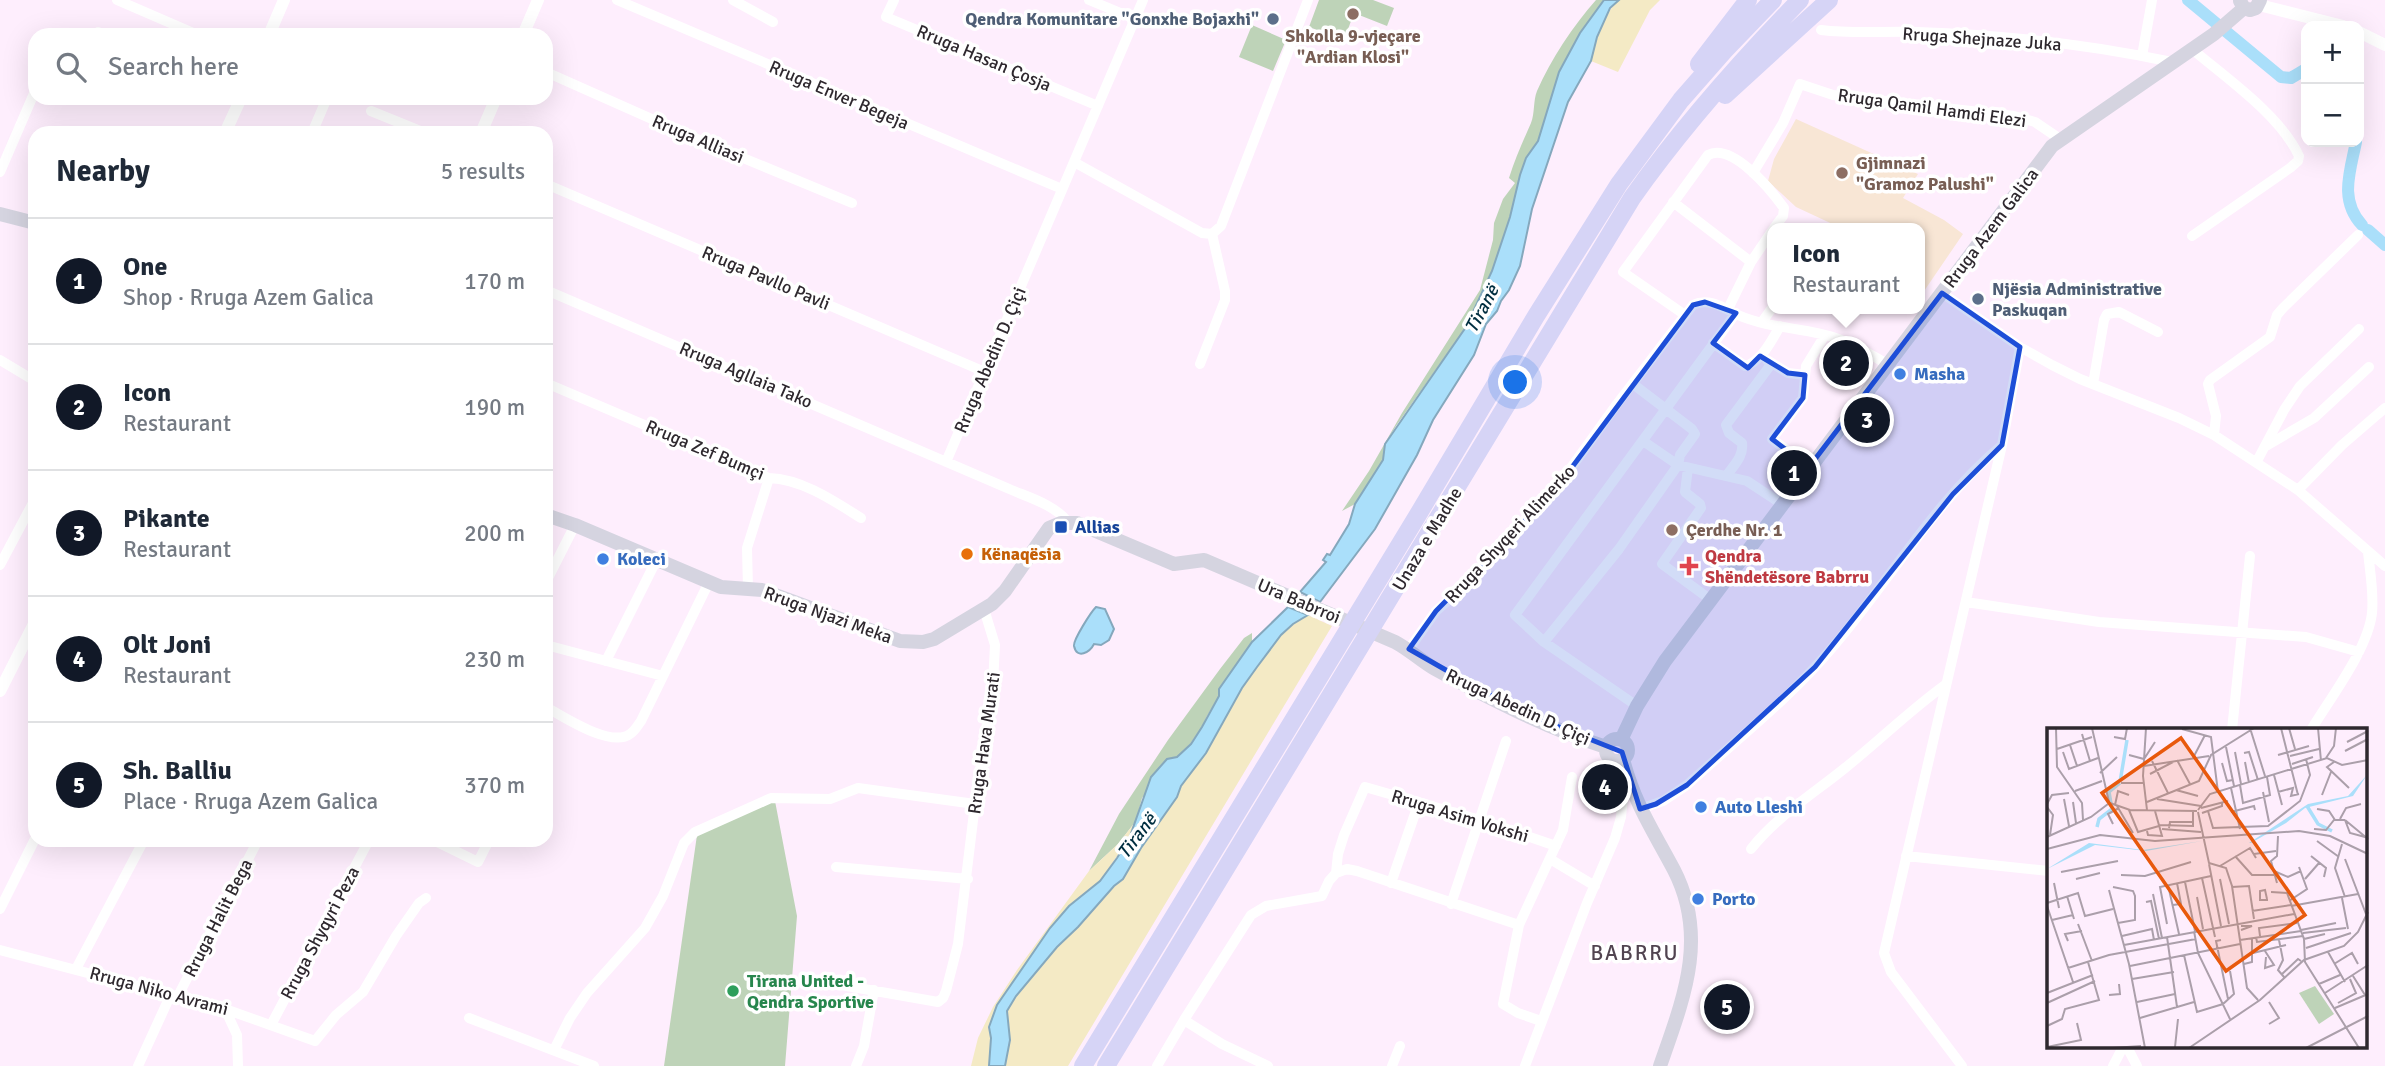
<!DOCTYPE html>
<html lang="en">
<head>
<meta charset="utf-8">
<style>
	body { margin:0; font-family:Signika,sans-serif; background:#f6f6f7; color:#1f2937 }
	.controls { position:absolute; right:21px; top:21px; display:grid; overflow:hidden; border-radius:14px; box-shadow:0 7px 28px #0002 }
	.controls button { width:63px; height:63px; display:grid; place-items:center; padding:0; border:0; border-bottom:2px solid #e0e1e3; background:#fff; color:#1f2937; font:35px sans-serif }
	.you { position:absolute; left:1516px; top:383px; width:24px; height:24px; margin:-18px; border:5px solid #fff; border-radius:50%; background:#1a73e8; box-shadow:0 0 0 10px #1a73e833 }
	.badge { display:grid; place-items:center; width:46px; height:46px; border-radius:50%; background:#111827; color:#fff; font-size:23px; font-weight:700 }
	.pin { position:absolute; translate:-50% -50%; border:4px solid #fff; box-shadow:0 2px 7px #0006 }
	.popup { position:absolute; left:1767px; top:223px; width:158px; height:91px; box-sizing:border-box; display:grid; place-content:center; border-radius:14px; background:#fff; filter:drop-shadow(0 2px 5px #0005); font-size:23px; white-space:nowrap; color:#747a83 }
	.popup b { font-size:26px; color:#1f2937 }
	.popup::after { content:''; position:absolute; left:50%; top:100%; margin-left:-14px; border:14px solid transparent; border-top-color:#fff }
	.list { margin:0; padding:0; list-style:none }
	h2 { display:flex; justify-content:space-between; align-items:center; height:91px; margin:0; padding:0 28px; font-size:30px }
	h2 small { font-size:23px; font-weight:400; color:#747a83 }
	.list li { display:grid; grid-template-columns:46px 1fr auto; gap:21px; align-items:center; box-sizing:border-box; height:126px; padding:0 28px; border-top:2px solid #e0e1e3 }
	.list b { display:block; font-size:26px; white-space:nowrap }
	.list p { margin:0; font-size:23px; white-space:nowrap; color:#747a83 }
	.list em { font-size:23px; font-style:normal; color:#747a83 }
	.icon { flex:none; width:38px; height:38px; fill:none; stroke:currentColor; stroke-width:2; stroke-linecap:round; stroke-linejoin:round }
	.map { position:relative; flex:none; width:2385px; height:1066px; overflow:hidden }
	.search { position:absolute; background:#fff; box-shadow:0 7px 28px #0002; left:28px; top:28px; width:525px; height:77px; display:flex; align-items:center; gap:18px; box-sizing:border-box; padding:0 24px; border-radius:21px; color:#747a83; font-size:26px }
	.panel { position:absolute; background:#fff; box-shadow:0 7px 28px #0002; left:28px; top:126px; width:525px; height:721px; border-radius:21px }
	.map>svg:first-child { display:block }
	.education { fill:#f8e6d5 }
	.green { fill:#bed3b8 }
	.sand { fill:#f4eac5 }
	.water { fill:#aadffa; stroke:#85a8bd; stroke-width:2 }
	.lines { fill:none; stroke-linecap:round; stroke-linejoin:round }
	.canal { stroke:#aadffa; stroke-width:12 }
	.minor { stroke:#fff; stroke-width:10 }
	.tertiary { stroke:#fff; stroke-width:12 }
	.secondary { stroke:#d5d4e0; stroke-width:14 }
	.trunk { stroke:#d6d4f6; stroke-width:18 }
	.marked { fill:#1d4ed8; fill-opacity:0.2; stroke:#1d4ed8; stroke-width:5; stroke-linejoin:round }
	.education-dot { fill:#8d6e63; stroke:#fff; stroke-width:2.5 }
	.service-dot { fill:#5c6f8a; stroke:#fff; stroke-width:2.5 }
	.shop-dot { fill:#3f7fe0; stroke:#fff; stroke-width:2.5 }
	.transit-dot { fill:#1a4fb4; stroke:#fff; stroke-width:2.5 }
	.food-dot { fill:#e8710a; stroke:#fff; stroke-width:2.5 }
	.health-dot { fill:#e0444e; stroke:#fff; stroke-width:2.5 }
	.leisure-dot { fill:#2e9e5b; stroke:#fff; stroke-width:2.5 }
	.labels { text-anchor:middle; dominant-baseline:central; stroke-width:7; stroke-linejoin:round; paint-order:stroke }
	.service-label { font-size:18px; font-weight:bold; fill:#4e5e75; stroke:#fff; text-anchor:end }
	.education-label { font-size:18px; font-weight:bold; fill:#785e54; stroke:#fff; text-anchor:start }
	.street-label { font-size:18px; fill:#2e282e; stroke:#fff }
	.shop-label { font-size:18px; font-weight:bold; fill:#366cbe; stroke:#fff; text-anchor:start }
	.transit-label { font-size:18px; font-weight:bold; fill:#164399; stroke:#fff; text-anchor:start }
	.food-label { font-size:18px; font-weight:bold; fill:#c56008; stroke:#fff; text-anchor:start }
	.health-label { font-size:18px; font-weight:bold; fill:#be3a42; stroke:#fff; text-anchor:start }
	.leisure-label { font-size:18px; font-weight:bold; fill:#27864d; stroke:#fff; text-anchor:start }
	.water-label { font-size:19px; font-style:italic; fill:#002e40; stroke:#fff }
	.quarter-label { font-size:21px; letter-spacing:2px; fill:#514450; stroke:#fff }
	.inset-river { fill:none; stroke:#aadffa; stroke-width:3.5 }
	.inset-road { fill:none; stroke:#ab9faa; stroke-width:2 }
	.view { fill:#e8590c; fill-opacity:0.15; stroke:#e8590c; stroke-width:3.5 }
	.inset-edge { fill:none; stroke:#2e282e; stroke-width:3.5 }
</style>
</head>
<body>
<div class="map">
<svg width="2385" height="1066" viewBox="0 0 2385 1066">
	<rect width="100%" height="100%" fill="#feeefd"/>
	<!-- education -->
	<path class="education" d="M1796 119 1918 174 1903 198 1944 220 1963 234 1920 297V228H1841L1796 207 1768 181 1774 159Z"/>
	<!-- green -->
	<path class="green" d="M1319 0H1373L1394 8 1387 26 1354 13 1344 40 1309 27Z
		M1596 0H1604L1581 31 1559 71 1538 141 1526 158 1520 175 1510 217 1492 271 1477 307 1466 327 1396 426 1385 444 1383 460 1355 504 1342 511 1369 471 1402 413 1480 290 1493 240 1494 223 1503 199 1515 183 1509 178C1515 159 1523 141 1531 123 1535 113 1533 101 1537 91 1551 59 1573 26 1596 0Z
		M1252 25 1286 40 1273 71 1239 57Z
		M1252 633V642L1207 716 1202 727 1190 744 1142 798 1136 821 1118 844 1089 871 1119 814 1168 740 1220 669 1244 638Z
		M775 801 797 916 785 1066H664L697 835Z"/>
	<!-- sand -->
	<path class="sand" d="M1619 0H1660L1650 10 1618 72 1591 61C1596 40 1603 14 1619 0Z
		M1308 615 1332 626 1068 1066H1005L1010 1040 1007 1011 1016 996 1057 947 1078 927 1114 886 1123 879 1141 848 1177 797 1181 786 1206 753 1242 688 1281 635 1293 624Z
		M1136 821 1129 839 1100 881 1069 906 1050 928 989 1027 991 1038 989 1066H971L978 1038 993 1007 1017 970 1089 871 1118 844Z"/>
	<!-- water -->
	<path class="water" d="M1604 0H1619L1610 8 1597 37 1591 61 1568 102 1532 209 1520 266 1509 290 1501 301 1497 311 1486 324 1474 355 1433 420 1417 455 1375 529 1320 602 1300 592 1326 562 1323 560 1327 554 1330 555 1349 524 1355 504 1383 460 1385 444 1466 327 1492 271 1510 217 1520 175 1526 158 1538 141 1559 72 1580 33Z
		M1096 607 1105 609 1114 629 1109 640 1101 645 1094 644C1090 652 1077 660 1074 646 1073 640 1091 612 1096 607Z
		M1288 607 1308 615 1293 624 1281 635 1257 667 1242 688 1206 753 1181 786 1177 797 1141 848 1123 879 1114 886 1078 927 1057 947 1016 996 1007 1011 1010 1040 1005 1066H989L991 1038 989 1027 997 1005 1050 928 1069 906 1100 881 1117 858 1129 839 1151 777 1167 759 1177 757 1191 744 1202 727 1219 696V689L1252 642Z"/>
	<g class="lines">
		<!-- canal -->
		<path class="canal" d="M2188 0 2281 77 2291 78 2306 69
			M2356 142C2350 172 2339 200 2362 225
			M2368 230 2385 245"/>
		<!-- minor -->
		<path class="minor" d="M117 0 198 35
			M617 0 1062 189
			M733 0 773 22
			M894 0 886 17 1098 106
			M1089 0 1135 19
			M1821 30C1853 34 1885 31 1917 32 2002 35 2089 44 2172 62
			M98 32 104 35
			M2192 49C2226 78 2280 115 2299 156L2298 161 2290 168 2192 236
			M2142 56 2152 0
			M546 72 690 136 852 203
			M371 111 425 133
			M312 133 327 98
			M1074 162 1202 233 1212 234
			M0 172 35 91
			M1753 173 1783 123 1800 84 1833 95 2014 116 2035 122 2060 139
			M546 184 985 372
			M1673 202 1751 262
			M1212 234 1221 226 1308 0
			M546 290 1007 488C1027 497 1054 504 1068 522
			M1942 293 2020 347 2052 365 2080 379 2179 418 2214 435 2298 490 2385 566
			M1728 309 1751 262 1772 231
			M1685 315 1623 272 1708 155C1732 142 1771 190 1784 208L1783 216 1774 228
			M1762 322 1772 308
			M1713 343 1745 366C1761 362 1772 340 1780 326
			M0 360 35 381
			M1767 360 1788 373 1805 375
			M1200 364 1225 300V291L1212 234
			M546 383 769 478C802 479 834 501 861 518
			M2093 384 2104 320 2107 314 2119 312 2158 332
			M2214 435 2216 416 2208 384 2210 380 2270 337 2277 315 2283 308 2358 235
			M1643 441 1678 465 1747 481 1782 504
			M2266 446 2314 418 2369 367
			M2257 461 2284 410 2300 386 2359 329
			M946 462 1143 0
			M1809 467 1772 439 1803 398 1806 366 1825 335
			M1688 468 1685 492 1700 504 1701 508 1662 564 1711 600
			M1727 475C1734 465 1744 456 1742 443L1729 433 1726 425 1772 363
			M2298 490 2342 445 2385 408
			M0 565 35 499
			M546 582 575 525
			M748 589 747 548 769 478
			M1966 602 2099 622 2306 637 2359 652
			M1544 642 1619 549 1678 465 1680 455 1695 434 1692 429 1633 384
			M546 645 663 676
			M1409 649 1436 611 1470 581 1502 542 1555 490 1617 404 1693 305C1709 297 1724 308 1738 315 1772 330 1810 327 1844 341 1859 347 1873 356 1887 364
			M606 661 657 559
			M1637 706 1544 642 1515 615 1736 313
			M546 707C564 717 611 748 630 734 635 731 638 725 641 721L709 582
			M2232 730 2250 556
			M2311 730C2331 697 2368 649 2372 613 2374 593 2370 572 2368 552
			M1640 809 1663 801 1687 785C1735 741 1790 698 1831 649 1889 582 1934 502 2002 445
			M433 840 478 862 489 840
			M1751 849C1776 817 1813 794 1845 768 1879 741 1909 711 1945 685
			M1906 856 2049 871
			M1550 859 1595 886
			M836 867 968 879
			M1336 873 1347 869 1357 871 1519 925
			M1391 883 1419 802
			M1451 904 1506 741
			M0 909 35 839
			M0 950 225 1009 315 1041 336 1015 363 992 396 936 419 903 426 898
			M76 969 144 840
			M830 983 938 1002 943 998 946 991 958 944 975 804 993 684 995 645 984 609
			M178 996 258 840
			M225 1009 237 1035 238 1066
			M469 1018 594 1066
			M1184 1020 1222 1044 1268 1066
			M1541 1021 1518 1013 1503 1004 1519 925 1563 830 1572 777
			M271 1025 369 840
			M2127 1047 2137 1066
			M554 1050 570 1018 587 993 645 928 663 896 684 843 695 832 771 798 830 799 858 788 975 804
			M138 1066 171 994
			M856 1066 864 1046 874 990
			M1157 1066 1184 1020 1251 915 1266 906 1322 896 1329 881 1336 873 1338 854 1344 835 1365 787 1480 820 1556 846
			M1392 1066 1400 1046
			M1525 1066 1587 903 1615 838 1621 817 1624 788 1628 778
			M1962 1066 1891 972 1884 953 2002 445 2020 347
			M2113 1066 2123 1047"/>
		<!-- tertiary -->
		<path class="tertiary" d="M2259 5 2343 26
			M2359 32 2385 45
			M269 35 284 0
			M523 35 538 0
			M225 133 241 98
			M481 133 496 98
			M0 691 35 622"/>
		<!-- secondary -->
		<path class="secondary" d="M2240 1 2244 8 2250 10 2256 8 2260 0
			M0 214 35 223
			M546 515 575 525 721 587 762 590 900 641 923 642 934 639 992 604 1005 591 1049 528 1061 523H1077L1174 564 1204 560 1395 642C1410 650 1421 661 1435 669 1490 699 1547 728 1606 747
			M1606 750a11 11 0 1 1 22 0a11 11 0 1 1-22 0Z
			M1621 740 1637 706 1665 661 2052 146 2214 34 2244 8
			M1623 759C1634 803 1654 832 1674 870 1709 938 1683 1000 1660 1066"/>
		<!-- trunk -->
		<path class="trunk" d="M1699 64 1748 0
			M1725 95 1829 0
			M1083 1066 1416 518 1536 316 1619 184 1681 100 1724 51 1773 0
			M1106 1066 1632 198C1682 127 1739 63 1800 0"/>
	</g>
	<!-- marked area -->
	<path class="marked" d="M1942 293 2020 347 2002 445 1953 494 1815 667 1687 785 1656 804 1640 809 1622 752 1516 710 1409 649 1436 611 1555 490 1693 305 1705 302 1736 313 1713 343 1748 368 1760 356 1788 373 1805 375 1803 398 1772 439 1809 467Z"/>
	<!-- markers -->
	<g class="education-dot">
		<circle cx="1353" cy="14" r="7"/>
		<circle cx="1842" cy="173" r="7"/>
		<circle cx="1672" cy="530" r="7"/>
	</g>
	<g class="service-dot">
		<circle cx="1273" cy="19" r="7"/>
		<circle cx="1978" cy="299" r="7"/>
	</g>
	<g class="shop-dot">
		<circle cx="1900" cy="374" r="7"/>
		<circle cx="603" cy="559" r="7"/>
		<circle cx="1701" cy="807" r="7"/>
		<circle cx="1698" cy="899" r="7"/>
	</g>
	<rect class="transit-dot" x="1054" y="520" width="14" height="14" rx="3.5"/>
	<circle class="food-dot" cx="967" cy="554" r="7"/>
	<path class="health-dot" d="M1685.5 555.5h7v7h7v7h-7v7h-7v-7h-7v-7h7z"/>
	<circle class="leisure-dot" cx="733" cy="991" r="7"/>
	<g class="labels">
		<!-- service labels -->
		<g class="service-label">
			<text x="1259" y="19">Qendra Komunitare "Gonxhe Bojaxhi"</text>
			<text x="1992" y="289" text-anchor="start">Njësia Administrative<tspan x="1992" dy="21">Paskuqan</tspan></text>
		</g>
		<!-- education labels -->
		<g class="education-label">
			<text x="1353" y="36" text-anchor="middle">Shkolla 9-vjeçare<tspan x="1353" dy="21">"Ardian Klosi"</tspan></text>
			<text x="1856" y="163">Gjimnazi<tspan x="1856" dy="21">"Gramoz Palushi"</tspan></text>
			<text x="1686" y="530">Çerdhe Nr. 1</text>
		</g>
		<!-- street labels -->
		<g class="street-label">
			<text transform="translate(1982 39) rotate(4)">Rruga Shejnaze Juka</text>
			<text transform="translate(984 58) rotate(23)">Rruga Hasan Çosja</text>
			<text transform="translate(839 95) rotate(23)">Rruga Enver Begeja</text>
			<text transform="translate(1932 108) rotate(8)">Rruga Qamil Hamdi Elezi</text>
			<text transform="translate(698 139) rotate(23)">Rruga Alliasi</text>
			<text transform="translate(1991 228) rotate(-53)">Rruga Azem Galica</text>
			<text transform="translate(766 278) rotate(23)">Rruga Pavllo Pavli</text>
			<text transform="translate(990 360) rotate(-67)">Rruga Abedin D. Çiçi</text>
			<text transform="translate(746 375) rotate(23)">Rruga Agllaia Tako</text>
			<text transform="translate(705 450) rotate(23)">Rruga Zef Bumçi</text>
			<text transform="translate(1510 534) rotate(-47)">Rruga Shyqeri Alimerko</text>
			<text transform="translate(1427 539) rotate(-59)">Unaza e Madhe</text>
			<text transform="translate(1299 601) rotate(23)">Ura Babrroi</text>
			<text transform="translate(828 615) rotate(20)">Rruga Njazi Meka</text>
			<text transform="translate(1518 707) rotate(25)">Rruga Abedin D. Çiçi</text>
			<text transform="translate(984 743) rotate(-82)">Rruga Hava Murati</text>
			<text transform="translate(1460 816) rotate(17)">Rruga Asim Vokshi</text>
			<text transform="translate(218 918) rotate(-63)">Rruga Halit Bega</text>
			<text transform="translate(320 933) rotate(-62)">Rruga Shyqyri Peza</text>
			<text transform="translate(159 991) rotate(15)">Rruga Niko Avrami</text>
		</g>
		<!-- shop labels -->
		<g class="shop-label">
			<text x="1914" y="374">Masha</text>
			<text x="617" y="559">Koleci</text>
			<text x="1715" y="807">Auto Lleshi</text>
			<text x="1712" y="899">Porto</text>
		</g>
		<!-- transit labels -->
		<g class="transit-label">
			<text x="1075" y="527">Allias</text>
		</g>
		<!-- food labels -->
		<g class="food-label">
			<text x="981" y="554">Kënaqësia</text>
		</g>
		<!-- health labels -->
		<g class="health-label">
			<text x="1705" y="556">Qendra<tspan x="1705" dy="21">Shëndetësore Babrru</tspan></text>
		</g>
		<!-- leisure labels -->
		<g class="leisure-label">
			<text x="747" y="981">Tirana United -<tspan x="747" dy="21">Qendra Sportive</tspan></text>
		</g>
		<!-- water labels -->
		<g class="water-label">
			<text transform="translate(1482 309) rotate(-62)">Tiranë</text>
			<text transform="translate(1137 836) rotate(-53)">Tiranë</text>
		</g>
		<!-- quarter labels -->
		<g class="quarter-label">
			<text x="1635" y="953">BABRRU</text>
		</g>
	</g>
	<!-- overview -->
	<g transform="translate(2047 728)">
		<rect width="320" height="320" fill="#feeefd"/>
		<path d="M268 258 287 286 272 296 252 265Z" fill="#bed3b8"/>
		<path d="M320 47 306 68 258 80 239 95 204 115H157H202L261 76 301 68ZM155 113 99 123 48 117 0 141 42 115 96 122Z" fill="#aadffa"/>
		<path class="inset-river" d="M73 54 80 12M260 78 271 96 285 103M50 99 52 91 65 81 62 64 73 55"/>
		<path class="inset-road" d="M9 0 10 39 35 75 36 92M45 0 62 74M99 0 96 48 100 82M203 0 218 48M234 0 251 67M242 0 248 21M271 0 274 33M135 1 164 9 171 64M35 6 43 33M67 9 78 11 80 0M300 14 321 3M23 17 30 38M179 19 187 58M10 21 45 9M298 23 321 11M16 24 22 41 51 30M188 24 194 56M197 25 202 24 211 52M82 27 97 31 108 14M231 27 262 18M243 28 272 21M146 30 158 7M279 30 287 18 289 0M130 32 143 56M105 33 121 65M198 34 202 55M287 34 280 39 302 60M175 35 180 53 186 52M245 36 266 29M97 38 162 28M53 45 70 29M103 46 126 34M227 47 235 77M74 55H96M193 57 196 75 223 67 220 49M184 60 193 101M129 62 151 68M28 63 55 53M216 64 222 94M231 64 246 60 244 68 252 66M275 67 284 44M17 71 22 98M110 71 154 78M26 74 29 95M100 74 152 53 164 27 207 0M63 75 83 82 150 83M0 76 5 67 22 65M68 77 71 63 82 67M70 78 86 105M0 79 6 87 3 107M154 80 181 73M270 81 282 83 288 92M82 82 91 104 112 98M151 82 163 66 280 30 295 37 321 32M161 83 166 100 221 98 253 73 263 47 259 31M151 84 162 135 179 140 185 158 200 260 211 272M184 84 207 78 208 82M155 85 175 78V75M293 91 299 80 314 76M298 92 303 105 318 109M298 92 321 111M66 96 61 86 72 80M112 97 146 98V84M122 100 123 94H146M115 101 154 104M267 101 279 102 287 92H298M100 103 101 107 115 108 108 83M0 109 44 89 61 76M270 113 292 129M295 116 288 140 298 169M0 121 53 107 108 113 252 103 283 108 321 126M207 126 229 123M188 128 205 147H228M264 128 279 140 277 149M298 131 319 186M162 136 174 198M173 138 203 120 209 130M227 143 241 149 254 143M14 144 71 133M74 147 98 148 144 134M155 150 168 209M29 151 53 145M173 151 182 196M258 151 272 135M138 154 148 203M7 155 12 180M230 155 224 133 230 128 231 108M121 157 132 206M66 159 86 163 88 168V192L71 195M185 159 202 158 207 191M62 162 82 236 98 320M224 164 240 165 257 211 258 234 312 320M106 166 115 210M20 168 27 191M150 169 156 201M295 170 301 201M220 171 218 162 213 163V172H221M242 173 260 161 252 139M99 174 104 173 112 211M0 175 31 165 38 188 66 181M126 177 134 176 130 155M0 178 26 254M244 178 311 166M205 183 244 177M5 192 26 187M31 196 45 233M120 196 113 159 164 148M194 198H205L194 202M254 202 289 195M147 203 151 225 183 291M256 205 299 200M75 208 105 201 107 212M213 208 212 200 250 195M120 209 130 279M209 209 210 214 256 208M257 211 278 206M174 212 169 213 181 271M193 212 254 203M232 212 236 232 231 242 237 249M21 213 18 206 35 203M77 217 247 186M259 220 304 205M218 223 227 237 218 240 219 229M281 224 298 254M206 225 239 217M137 227 150 284 176 276 187 266 183 243M197 236 205 234V210M287 236 305 225 311 236M83 238 193 216M21 240 62 227 149 211M234 247 251 231 254 233M306 248 318 267M85 251 127 244M272 256 293 247M0 265 46 247M278 265 321 237M62 267 73 266 72 256M90 274 128 266M222 274 232 290 222 296M0 275 48 253M291 275 309 265 303 251M288 280 321 266M93 290 147 274M0 298 15 291 18 281 52 272 41 234M0 319 34 312 30 295M128 319 131 291M66 320 94 318M142 320 213 272 257 232 297 218 311 204 321 184M259 320 321 288"/>
		<path class="view" d="M134 10 258 187 179 243 55 65Z"/>
		<rect width="320" height="320" class="inset-edge"/>
	</g>
</svg>
<div class="controls">
<button>+</button>
<button>−</button>
</div>
<div class="you"></div>
<div class="pin badge" style="left:1794px;top:473px">1</div>
<div class="pin badge" style="left:1846px;top:363px">2</div>
<div class="popup"><b>Icon</b>Restaurant</div>
<div class="pin badge" style="left:1867px;top:420px">3</div>
<div class="pin badge" style="left:1605px;top:787px">4</div>
<div class="pin badge" style="left:1727px;top:1007px">5</div>
<div class="search"><svg class="icon" aria-label="search" viewBox="0 0 24 24"><circle cx="10" cy="10" r="6"/><path d="M15 15l6 6"/></svg>Search here</div>
<section class="panel">
<h2>Nearby<small>5 results</small></h2>
<ul class="list">
<li><span class="badge">1</span><div><b>One</b><p>Shop · Rruga Azem Galica</p></div><em>170 m</em></li>
<li><span class="badge">2</span><div><b>Icon</b><p>Restaurant</p></div><em>190 m</em></li>
<li><span class="badge">3</span><div><b>Pikante</b><p>Restaurant</p></div><em>200 m</em></li>
<li><span class="badge">4</span><div><b>Olt Joni</b><p>Restaurant</p></div><em>230 m</em></li>
<li><span class="badge">5</span><div><b>Sh. Balliu</b><p>Place · Rruga Azem Galica</p></div><em>370 m</em></li>
</ul>
</section>
</div>
</body>
</html>
